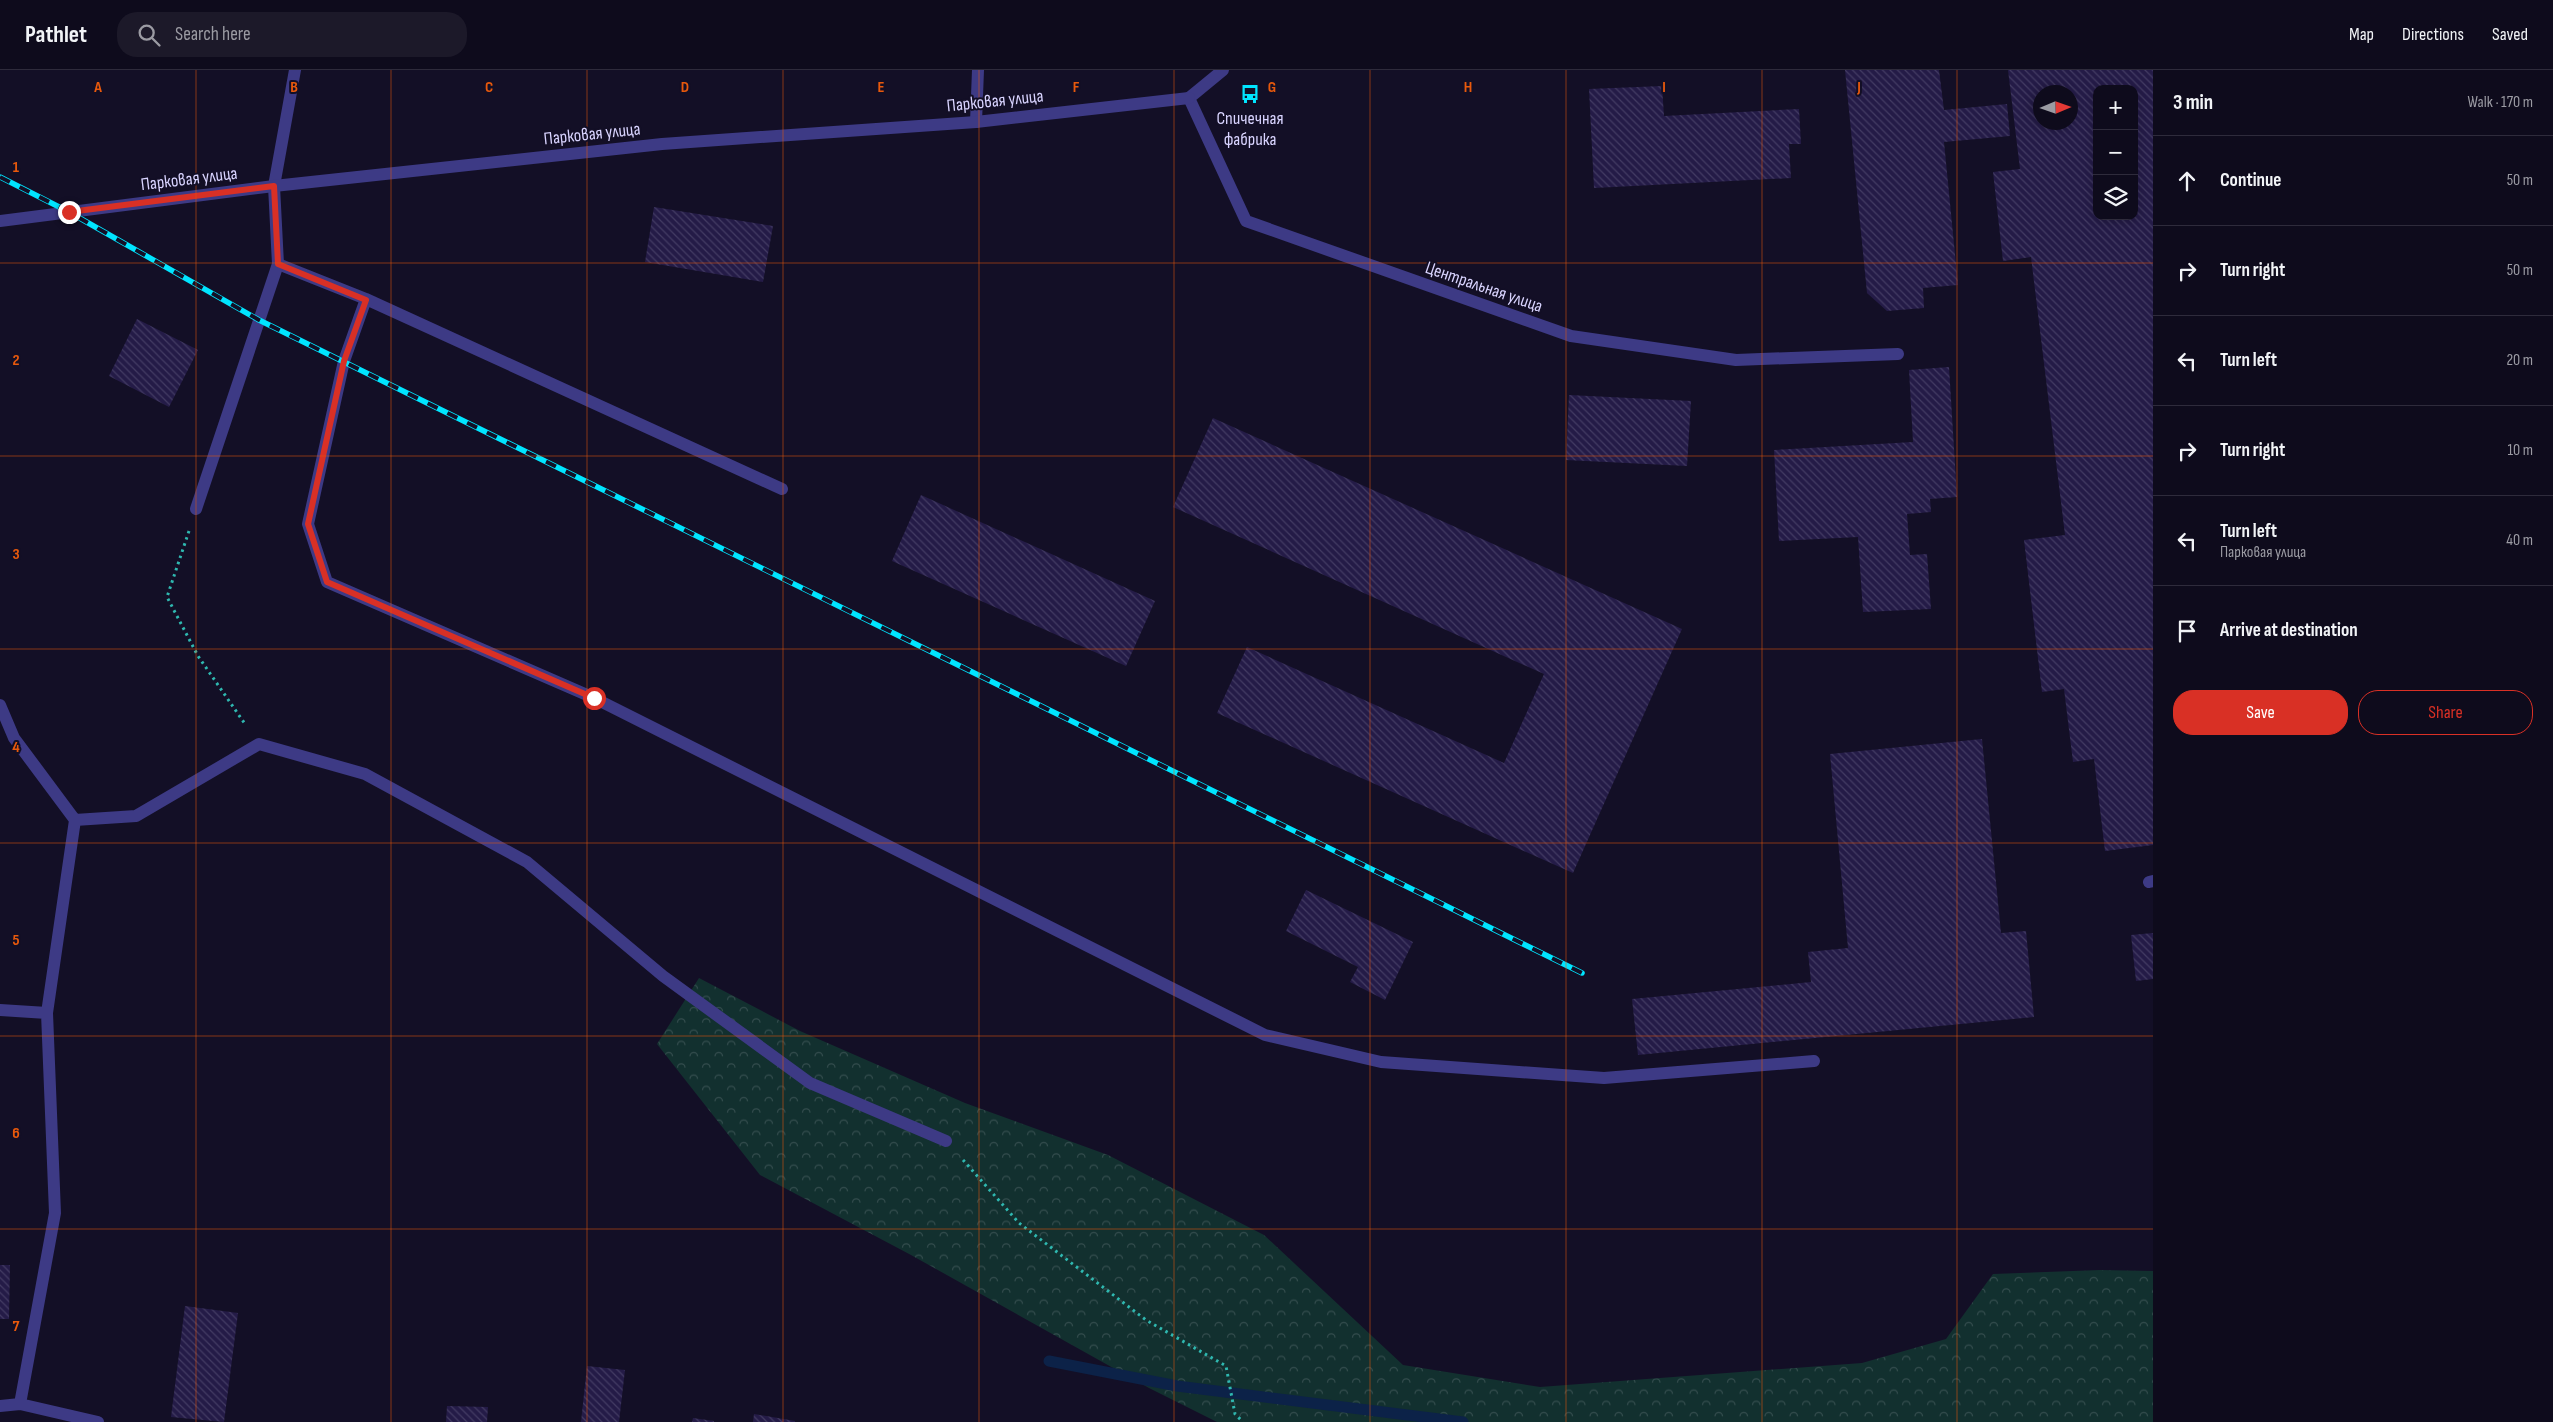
<!DOCTYPE html>
<html lang="en">
<head>
<meta charset="utf-8">
<style>
	body { margin:0; font-family:"Sofia Sans Condensed",sans-serif; background:#1c1929; color:#f1f3f6 }
	.controls { position:absolute; right:15px; top:15px; display:grid; overflow:hidden; border-radius:10px; box-shadow:0 2px 8px #0003 }
	.controls button { width:45px; height:45px; display:grid; place-items:center; padding:0; border:0; border-bottom:1px solid #2e2b3b; background:#0e0b1c; color:#f1f3f6; font:25px sans-serif }
	.compass { position:absolute; left:2033px; top:15px; width:45px; height:45px; border-radius:50%; background:#0e0b1c; box-shadow:0 2px 8px #0003; rotate:88deg }
	.stop { position:absolute; width:15px; height:15px; margin:-11px; border:4px solid #d93025; border-radius:50%; background:#fff }
	.stop.end { background:#d93025; border-color:#fff; box-shadow:0 1px 5px #0008 }
	.list { margin:0; padding:0; list-style:none }
	h2 { display:flex; justify-content:space-between; align-items:center; height:65px; margin:0; padding:0 20px; font-size:21px }
	h2 small { font-size:16px; font-weight:400; color:#9b9ba3 }
	.list li { display:grid; grid-template-columns:32px 1fr auto; gap:15px; align-items:center; box-sizing:border-box; height:90px; padding:0 20px; border-top:1px solid #2e2b3b }
	.list b { display:block; font-size:19px; white-space:nowrap }
	.list p { margin:0; font-size:16px; white-space:nowrap; color:#9b9ba3 }
	.list em { font-size:16px; font-style:normal; color:#9b9ba3 }
	.actions { display:flex; gap:10px; padding:15px 20px }
	.actions a { flex:1; padding:11px 0; border:1px solid #d93025; border-radius:20px; text-align:center; font-size:18px; color:#d93025 }
	.actions .main { background:#d93025; color:#fff }
	.icon { flex:none; width:28px; height:28px; fill:none; stroke:currentColor; stroke-width:2; stroke-linecap:round; stroke-linejoin:round }
	.map { position:relative; flex:none; width:2153px; height:1352px; overflow:hidden }
	header { display:flex; align-items:center; gap:30px; box-sizing:border-box; height:70px; padding:0 25px; background:#0e0b1c; border-bottom:1px solid #2e2b3b }
	header strong { font-size:24px }
	nav { display:flex; gap:28px; margin-inline-start:auto; font-size:18px }
	.search { width:350px; height:45px; background:#1c1929; display:flex; align-items:center; gap:12px; box-sizing:border-box; padding:0 18px; border-radius:20px; color:#9b9ba3; font-size:19px }
	main { display:flex }
	aside { flex:1; background:#0e0b1c }
	.map>svg:first-child { display:block }
	.forest { fill:url(#forest-crowns) }
	.lines { fill:none; stroke-linecap:round; stroke-linejoin:round }
	.stream { stroke:#0c2248; stroke-width:11 }
	.building { fill:url(#building-back-hatch); fill-rule:evenodd }
	.path { stroke:#2fb8b0; stroke-width:3; stroke-dasharray:2.5 4; stroke-linecap:butt }
	.service { stroke:#3d3a85; stroke-width:12 }
	.minor { stroke:#3d3a85; stroke-width:12 }
	.tertiary { stroke:#3d3a85; stroke-width:12 }
	.rail-casing { stroke:#00e5ff; stroke-width:5.5 }
	.rail { stroke:#130f26; stroke-width:4; stroke-dasharray:11; stroke-linecap:butt }
	.route { stroke:#d93025; stroke-width:6 }
	.grid { fill:none; stroke:#e8590c; stroke-width:1; stroke-opacity:0.55 }
	.labels { text-anchor:middle; dominant-baseline:central; stroke-width:4; stroke-linejoin:round; paint-order:stroke }
	.street-label { font-size:18px; fill:#d9d4ff; stroke:#130f26 }
	.poi-label { font-size:18px; fill:#d9d4ff; stroke:#130f26 }
	.grid-label { font-size:16px; text-anchor:middle; font-weight:bold; fill:#e8590c; stroke:#130f26; stroke-width:4; stroke-linejoin:round; paint-order:stroke }
</style>
</head>
<body>
<header>
<strong>Pathlet</strong>
<div class="search"><svg class="icon" aria-label="search" viewBox="0 0 24 24"><circle cx="10" cy="10" r="6"/><path d="M15 15l6 6"/></svg>Search here</div>
<nav><a>Map</a><a>Directions</a><a>Saved</a></nav>
</header>
<main>
<div class="map">
<svg width="2153" height="1352" viewBox="0 0 2153 1352">
	<defs>
		<pattern id="forest-crowns" width="20" height="18" patternUnits="userSpaceOnUse" patternTransform="scale(1.25)"><rect width="20" height="18" fill="#12302f"/><path d="M2 6a3 3 0 1 1 6 0M12 15a3 3 0 1 1 6 0" fill="none" stroke="#344d4e"/></pattern>
		<pattern id="building-back-hatch" width="6" height="6" patternUnits="userSpaceOnUse" patternTransform="scale(1.25)"><rect width="6" height="6" fill="#241b47"/><path d="M-1 5l2 2M0 0l6 6M5-1l2 2" fill="none" stroke="#433b63"/></pattern>
	</defs>
	<rect width="100%" height="100%" fill="#130f26"/>
	<!-- forest -->
	<path class="forest" d="M699 908 800 961 965 1033 1108 1085 1264 1165 1403 1295 1540 1317 1862 1293 1946 1269 1993 1204 2100 1200 2153 1201V1352H1217L1149 1318 911 1185 760 1105 657 974Z"/>
	<g class="lines">
		<!-- stream -->
		<path class="stream" d="M1049 1291 1177 1316 1463 1352"/>
	</g>
	<!-- building -->
	<path class="building" d="M1845 0H1939L1944 40 2007 34 2010 66 1944 72 1958 215 1923 218 1924 238 1887 241 1867 223Z
		M2008 0H2153V775L2105 781 2094 689 2073 692 2064 619 2042 622 2024 470 2065 465 2031 187 2003 191 1993 102 2020 99ZM2097 19H2134V146H2097ZM2040 22H2070V52H2040Z
		M1662 16 1664 46 1799 39 1801 74H1789L1791 108 1594 118 1589 19Z
		M654 137 773 156 763 212 645 192Z
		M137 249 198 280 169 337 109 306Z
		M1949 297 1957 427 1930 429 1931 442 1907 444 1910 485 1927 484 1931 539 1863 542 1858 467 1779 471 1774 380 1913 372 1909 300Z
		M1569 325 1691 331 1687 396 1566 390Z
		M1213 348 1682 559 1573 803 1217 643 1247 577 1504 693 1544 604 1173 437Z
		M921 425 1155 531 1126 596 892 491Z
		M1982 669 2001 863 2026 861 2034 947 1638 985 1632 929 1811 912 1808 882 1848 878 1830 684Z
		M1306 820 1413 872 1385 930 1350 912 1358 897 1286 861Z
		M2153 863V909L2136 911 2131 865Z
		M0 1195H10L9 1249H0Z
		M185 1236 238 1243 224 1352 171 1347Z
		M587 1296 625 1300 619 1352H581Z
		M447 1336 488 1337 487 1352H446Z
		M754 1344 795 1351V1352H753Z
		M693 1348 714 1351V1352H692Z"/>
	<g class="lines">
		<!-- path -->
		<path class="path" d="M189 461 167 527 198 586 245 654
			M963 1090 1019 1153 1146 1250 1226 1296 1235 1344 1243 1352"/>
		<!-- service -->
		<path class="service" d="M274 116 295 0
			M278 194 366 229 782 419
			M366 229 344 291 308 454 327 512 594 628 1265 965 1381 992 1604 1008 1814 991"/>
		<!-- minor -->
		<path class="minor" d="M1223 0 1189 28 1246 151 1571 266 1736 290 1898 284
			M976 52 978 0
			M196 439 278 194 274 116
			M0 635 14 668 75 750 47 943 55 1143 20 1334
			M75 750 136 746 259 674 365 704 527 792 663 906 810 1013 946 1071
			M2149 812 2153 811
			M0 940 47 943
			M0 1336 20 1334 98 1352"/>
		<!-- tertiary -->
		<path class="tertiary" d="M0 151 274 116 662 74 976 52 1189 28"/>
		<!-- rail casing -->
		<g class="rail-casing">
			<path id="rail" d="M0 107 69 142 259 250 1582 903"/>
		</g>
		<!-- rail -->
		<use href="#rail" class="rail"/>
	</g>
	<g class="lines">
		<!-- route -->
		<path class="route" d="M69 142 274 116 278 194 366 230 344 291 308 454 327 512 594 628"/>
	</g>
	<!-- grid -->
	<path class="grid" d="M196 0V1352M391 0V1352M587 0V1352M783 0V1352M979 0V1352M1174 0V1352M1370 0V1352M1566 0V1352M1762 0V1352M1957 0V1352M0 193H2153M0 386H2153M0 579H2153M0 773H2153M0 966H2153M0 1159H2153"/>
	<!-- icons -->
	<defs>
		<g id="bus-bare" transform="scale(1.5)"><path d="M-5-6H5V4H4V6H2V4H-2V6H-4V4H-5ZM-3.5-4V0h7V-4ZM-3.5 1.2v1.5H-2V1.2ZM2 1.2v1.5H3.5V1.2Z" fill="#00e5ff" stroke="#130f26" stroke-width="2.5" paint-order="stroke"/></g>
	</defs>
	<g fill-rule="evenodd">
		<use href="#bus-bare" x="1250" y="24"/>
	</g>
	<g class="labels">
		<!-- street labels -->
		<g class="street-label">
			<text transform="translate(995 31) rotate(-6)">Парковая улица</text>
			<text transform="translate(592 64) rotate(-6)">Парковая улица</text>
			<text transform="translate(189 109) rotate(-7)">Парковая улица</text>
			<text transform="translate(1484 217) rotate(19)">Центральная улица</text>
		</g>
		<!-- poi labels -->
		<g class="poi-label">
			<text x="1250" y="48">Спичечная<tspan x="1250" dy="21">фабрика</tspan></text>
		</g>
	</g>
	<g class="grid-label">
		<text x="98" y="22">A</text>
		<text x="294" y="22">B</text>
		<text x="489" y="22">C</text>
		<text x="685" y="22">D</text>
		<text x="881" y="22">E</text>
		<text x="1076" y="22">F</text>
		<text x="1272" y="22">G</text>
		<text x="1468" y="22">H</text>
		<text x="1664" y="22">I</text>
		<text x="1859" y="22">J</text>
		<text x="16" y="102">1</text>
		<text x="16" y="295">2</text>
		<text x="16" y="489">3</text>
		<text x="16" y="682">4</text>
		<text x="16" y="875">5</text>
		<text x="16" y="1068">6</text>
		<text x="16" y="1261">7</text>
	</g>
</svg>
<div class="controls">
<button>+</button>
<button>−</button>
<button><svg class="icon" aria-label="layers" viewBox="0 0 24 24"><path d="M12 4l9 5-9 5-9-5zM3 14l9 5 9-5"/></svg></button>
</div>
<svg class="compass" viewBox="-18 -18 36 36"><path d="M0-13l5 13h-10z" fill="#e53935"/><path d="M0 13l5-13h-10z" fill="#9b9ba3"/></svg>
<div class="stop" style="left:594px;top:628px"></div>
<div class="stop end" style="left:69px;top:142px"></div>
</div>
<aside>
<h2>3 min<small>Walk · 170 m</small></h2>
<ul class="list">
<li><svg class="icon" aria-label="ahead" viewBox="0 0 24 24"><path d="M12 20V5M6 11l6-6 6 6"/></svg><div><b>Continue</b></div><em>50 m</em></li>
<li><svg class="icon" aria-label="right" viewBox="0 0 24 24"><path d="M7 20v-9h11M14 6l5 5-5 5"/></svg><div><b>Turn right</b></div><em>50 m</em></li>
<li><svg class="icon" aria-label="left" viewBox="0 0 24 24"><path d="M17 20v-9H6M10 6l-5 5 5 5"/></svg><div><b>Turn left</b></div><em>20 m</em></li>
<li><svg class="icon" aria-label="right" viewBox="0 0 24 24"><path d="M7 20v-9h11M14 6l5 5-5 5"/></svg><div><b>Turn right</b></div><em>10 m</em></li>
<li><svg class="icon" aria-label="left" viewBox="0 0 24 24"><path d="M17 20v-9H6M10 6l-5 5 5 5"/></svg><div><b>Turn left</b><p>Парковая улица</p></div><em>40 m</em></li>
<li><svg class="icon" aria-label="arrive" viewBox="0 0 24 24"><path d="M6 21V4h12l-3 4 3 4H6"/></svg><div><b>Arrive at destination</b></div></li>
</ul>
<div class="actions"><a class="main">Save</a><a>Share</a></div>
</aside>
</main>
</body>
</html>
